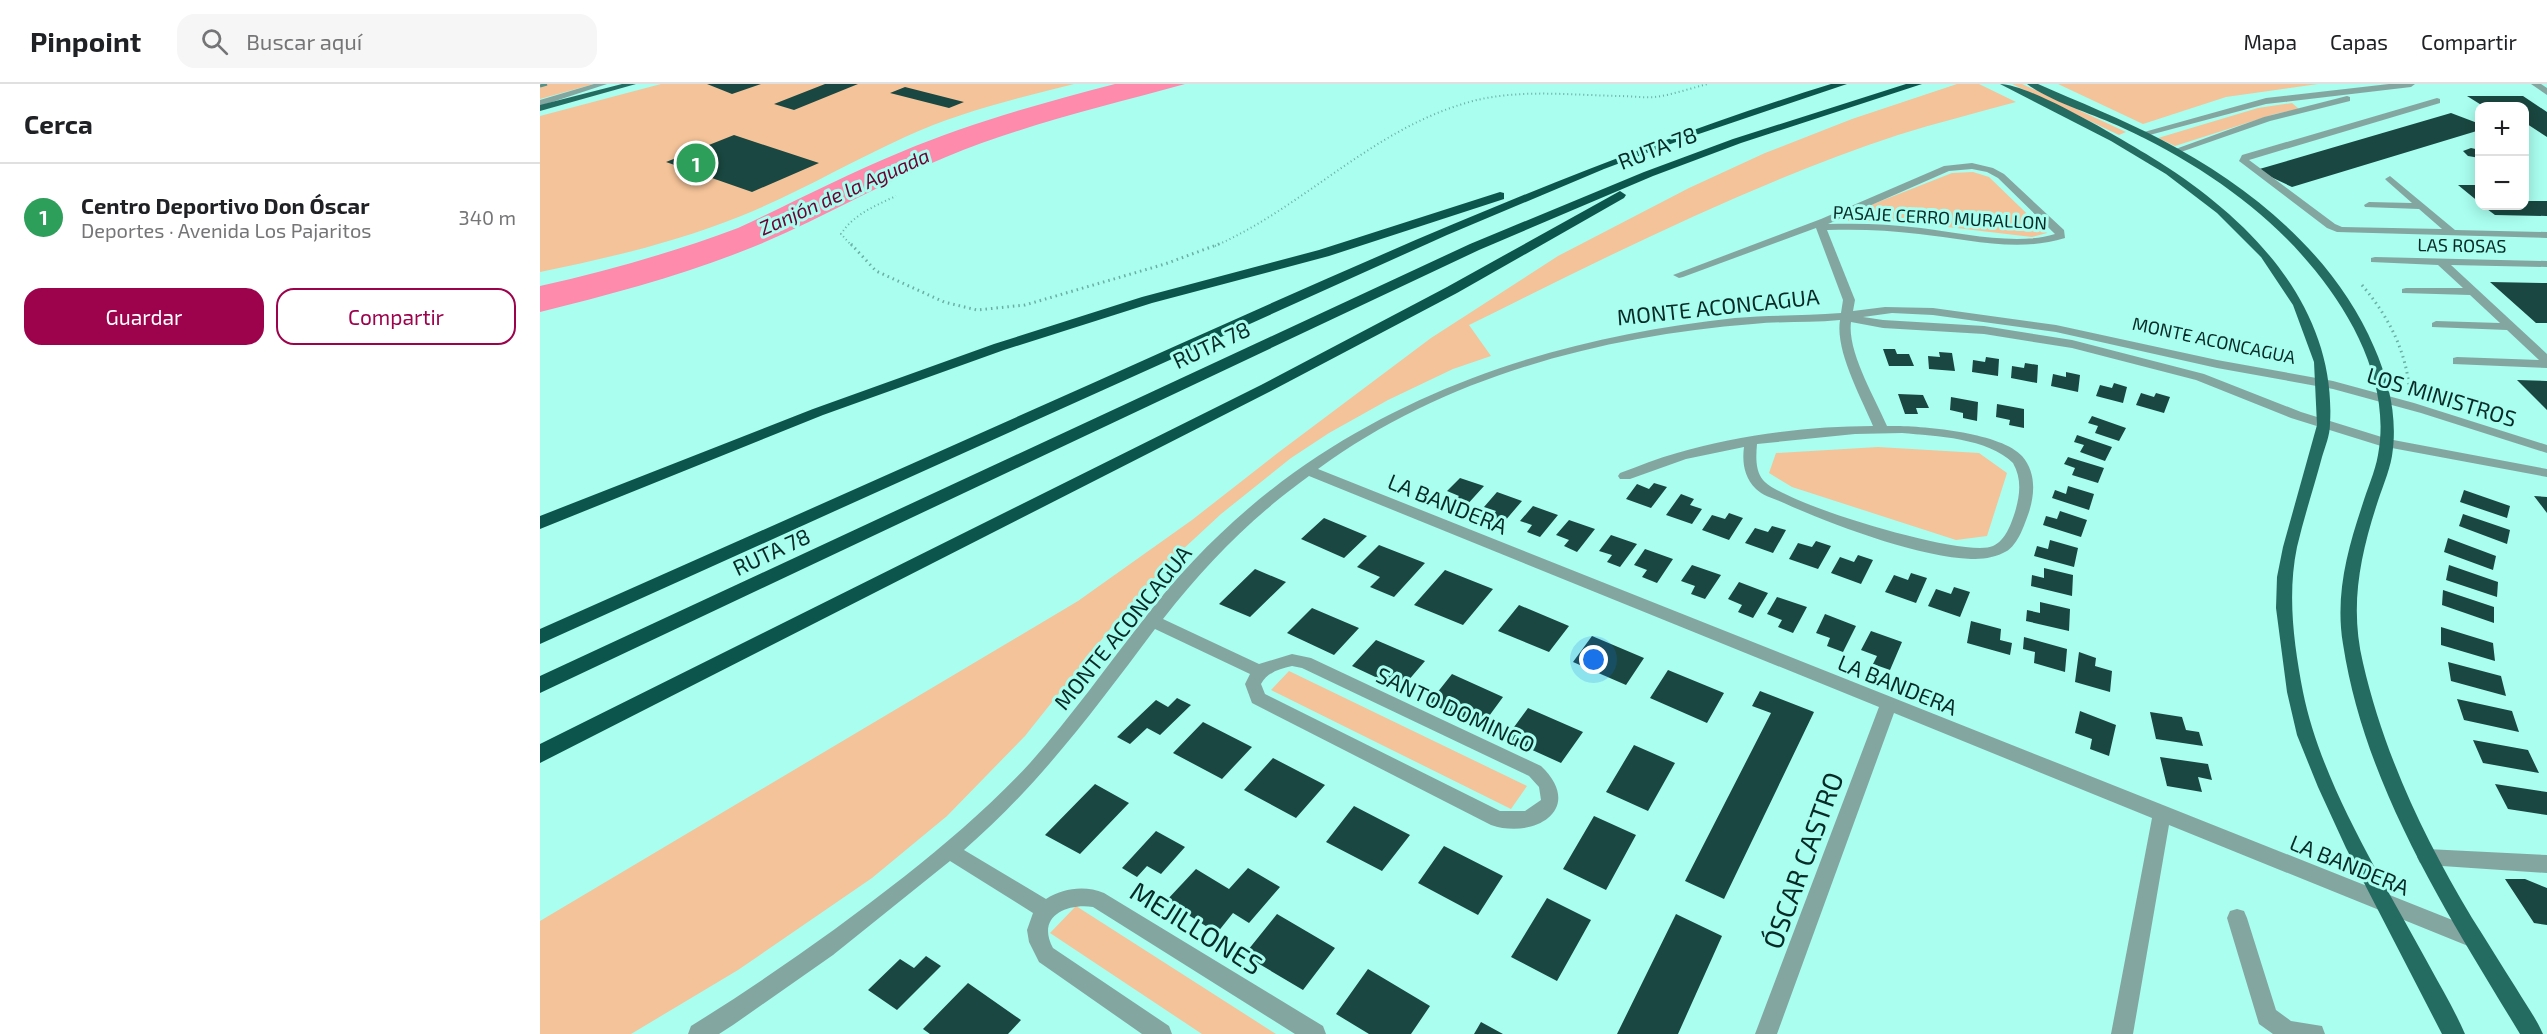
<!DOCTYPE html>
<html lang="es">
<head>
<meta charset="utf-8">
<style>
	body { margin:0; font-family:"Exo 2",sans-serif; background:#f6f6f6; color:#202124 }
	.controls { position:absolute; right:18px; top:18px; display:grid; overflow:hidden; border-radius:12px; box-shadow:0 3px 15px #0003 }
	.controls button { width:54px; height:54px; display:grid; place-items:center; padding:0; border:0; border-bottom:2px solid #e0e0e0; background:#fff; color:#202124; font:30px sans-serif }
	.you { position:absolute; left:1054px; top:576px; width:21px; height:21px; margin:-15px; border:4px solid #fff; border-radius:50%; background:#1a73e8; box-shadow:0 0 0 9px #1a73e833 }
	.badge { display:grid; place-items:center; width:39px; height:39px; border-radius:50%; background:#9d034d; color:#fff; font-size:20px; font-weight:700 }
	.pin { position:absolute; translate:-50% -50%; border:3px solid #fff; box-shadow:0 2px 6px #0006 }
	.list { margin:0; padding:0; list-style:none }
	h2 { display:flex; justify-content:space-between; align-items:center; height:78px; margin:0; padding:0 24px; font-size:26px }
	h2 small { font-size:20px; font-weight:400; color:#757577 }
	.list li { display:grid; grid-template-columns:39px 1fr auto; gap:18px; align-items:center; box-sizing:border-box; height:108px; padding:0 24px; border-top:2px solid #e0e0e0 }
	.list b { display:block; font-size:22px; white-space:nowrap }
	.list p { margin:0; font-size:20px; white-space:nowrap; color:#757577 }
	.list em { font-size:20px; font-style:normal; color:#757577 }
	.actions { display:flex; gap:12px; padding:18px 24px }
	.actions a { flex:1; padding:14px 0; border:2px solid #9d034d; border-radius:18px; text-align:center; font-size:21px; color:#9d034d }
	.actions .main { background:#9d034d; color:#fff }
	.icon { flex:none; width:33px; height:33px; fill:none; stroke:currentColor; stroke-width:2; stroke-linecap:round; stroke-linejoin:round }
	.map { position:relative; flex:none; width:2007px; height:950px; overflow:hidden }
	header { display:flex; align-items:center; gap:36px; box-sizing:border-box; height:84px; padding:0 30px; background:#fff; border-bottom:2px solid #e0e0e0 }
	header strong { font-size:28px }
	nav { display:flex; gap:33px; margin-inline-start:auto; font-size:21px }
	.search { width:420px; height:54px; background:#f6f6f6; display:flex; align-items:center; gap:15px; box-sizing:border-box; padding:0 21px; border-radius:18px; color:#757577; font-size:22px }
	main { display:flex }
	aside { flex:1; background:#fff }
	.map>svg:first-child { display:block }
	.green { fill:#f4c399 }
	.water { fill:#fe8aac }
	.building { fill:#1a4741 }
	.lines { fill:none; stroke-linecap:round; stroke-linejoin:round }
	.path-far1 { stroke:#6bafa3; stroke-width:2; stroke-dasharray:1 3; stroke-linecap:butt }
	.path { stroke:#6bafa3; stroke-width:3; stroke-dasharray:1.5 4; stroke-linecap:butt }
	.minor { fill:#84a6a0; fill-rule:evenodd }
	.major { fill:#246c62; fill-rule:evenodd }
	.highway { fill:#0c554c; fill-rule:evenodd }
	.rail { stroke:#549187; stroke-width:3; stroke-dasharray:8 4; stroke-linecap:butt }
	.labels { text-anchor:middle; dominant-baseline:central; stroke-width:6; stroke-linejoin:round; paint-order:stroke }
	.far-street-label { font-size:18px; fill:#052b26; stroke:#a9feef }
	.far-water-label { font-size:20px; font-style:italic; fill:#6e0134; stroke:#a9feef }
	.street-label { font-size:22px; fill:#052b26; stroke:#a9feef }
	.near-street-label { font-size:27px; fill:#052b26; stroke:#a9feef }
</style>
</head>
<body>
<header>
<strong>Pinpoint</strong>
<div class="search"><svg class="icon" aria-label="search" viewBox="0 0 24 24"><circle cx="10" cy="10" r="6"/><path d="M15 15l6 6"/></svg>Buscar aquí</div>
<nav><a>Mapa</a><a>Capas</a><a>Compartir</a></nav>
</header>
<main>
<aside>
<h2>Cerca<small></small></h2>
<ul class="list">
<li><span class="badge" style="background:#2e9e5b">1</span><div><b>Centro Deportivo Don Óscar</b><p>Deportes · Avenida Los Pajaritos</p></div><em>340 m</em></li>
</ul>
<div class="actions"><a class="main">Guardar</a><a>Compartir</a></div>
</aside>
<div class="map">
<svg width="2007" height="950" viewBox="0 0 2007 950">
	<rect width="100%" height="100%" fill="#a9feef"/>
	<!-- green -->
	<path class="green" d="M0 0H54L0 15Z
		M121 0H534C478 14 419 28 365 53 310 78 258 109 201 132 137 158 68 174 0 188V32Z
		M1417 0H1439L1476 18C1436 29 1396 39 1358 51 1210 100 1068 172 929 241L951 272 913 285 848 316 789 349 751 374 681 430 627 480 582 530 485 652 407 732 332 794 198 886 91 950H0V837L538 517 652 436 739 368 891 254 1018 172 1149 104 1225 69 1312 35Z
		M1472 0H1482L1586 48 1579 51Z
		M1518 0H1778L1686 13 1603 40Z
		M1752 19 1759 25 1735 30 1635 62 1618 54 1718 24Z
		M1433 88 1449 93 1507 149 1492 153 1357 137H1308V130L1412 89Z
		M1338 363 1439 369 1467 389 1447 452 1416 456 1252 403 1229 389 1236 369Z
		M749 587 987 702 971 725 731 606Z
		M536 822 736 950H662L510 849Z"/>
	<!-- water -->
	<path class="water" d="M575 0H645C565 22 483 41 406 73 340 100 279 136 213 163 144 191 72 210 0 228V202C67 187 134 168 198 144 252 119 305 91 361 68 430 39 502 19 575 0Z"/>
	<!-- building -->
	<path class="building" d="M167 0H221L192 10Z
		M285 0H318L254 26 234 20Z
		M365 3 424 18 409 24 350 9Z
		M1927 12H1983L2007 28V53L1984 38V22H1943Z
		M1911 29 1940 40V46L1752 103 1716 86Z
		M194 51 279 79 212 108 126 78Z
		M1931 64 1940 66V74L1928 72 1923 67Z
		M1918 101H1940V119Z
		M1984 117H2007V132L1955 131 1943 122H1984Z
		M1950 198 2007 199V239H1996Z
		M1343 265H1355L1357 270H1369L1374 282H1349Z
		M1399 268 1412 269 1415 287 1389 285 1388 272 1400 273Z
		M1446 273 1459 275 1458 292 1432 288 1433 276 1445 278Z
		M1485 279 1498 281 1497 299 1471 294 1472 282 1484 284Z
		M1526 288 1540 291 1538 308 1511 302 1513 290 1526 293Z
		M1977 296 2007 297V326Z
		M1574 299 1587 303 1583 319 1556 312 1560 301 1572 304Z
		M1601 309 1614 313 1616 309 1630 313 1624 329 1596 321Z
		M1358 310 1383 311 1389 324H1376L1378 330H1365Z
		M1411 313 1438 318 1437 337 1423 334V329L1410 326Z
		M1457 320 1484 325V344L1469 341 1470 336 1456 333Z
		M1552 332 1586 344 1579 357 1555 349 1558 342 1548 339Z
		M1537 351 1572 363 1565 377 1540 368 1544 361 1534 358Z
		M1528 373 1564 384 1558 399 1532 391 1535 384 1524 380Z
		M920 394 944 402 925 423 913 418 919 412 907 407Z
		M1114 399 1127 403 1111 424 1086 415 1097 400 1109 405Z
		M1528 402 1554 410 1549 426 1512 414 1515 406 1526 410Z
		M1924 406 1970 422 1967 434 1920 418Z
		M957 408 982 417 964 438 951 434 956 427 944 423Z
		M1141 410 1154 415 1150 421 1162 425 1152 440 1126 431Z
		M1994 412 2007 413V429Z
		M993 422 1018 431 1000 453 987 448 992 441 980 437Z
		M1520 427 1547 436 1541 453 1503 441 1506 432 1517 435Z
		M1189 429 1203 434 1189 456 1162 446 1172 431 1185 435Z
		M1923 430 1970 446 1967 460 1919 442Z
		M784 434 827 452 804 474 761 455Z
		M1029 436 1055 445 1037 468 1024 462 1029 456 1016 451Z
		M1232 442 1246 446 1233 469 1205 459 1215 444 1228 448Z
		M1071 451 1097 460 1080 483 1067 478 1072 471 1059 467Z
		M1908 454 1956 472 1953 486 1904 468Z
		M1510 456 1538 464 1534 483 1494 472 1497 462 1508 465Z
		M1276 457 1291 462 1278 485 1249 475 1258 459 1272 463Z
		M839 461 885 479 854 513 830 503 840 493 817 483Z
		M1105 465 1133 475 1117 499 1102 493 1107 486 1094 481Z
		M1318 471 1333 476 1321 500 1291 489 1300 473 1314 478Z
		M1152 481 1181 491 1165 515 1151 510 1155 502 1141 497Z
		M1909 481 1958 498 1957 513 1906 496Z
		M1504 484 1533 491 1532 512 1491 502 1492 491 1504 494Z
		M715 485 746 498 710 533 679 520Z
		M905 486 953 505 923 541 874 521Z
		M1371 489 1387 494 1376 519 1345 508 1354 491 1368 496Z
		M1199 498 1228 509 1213 534 1198 528 1202 521 1188 515Z
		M1414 503 1430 508 1420 533 1388 522 1396 505 1411 510Z
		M1903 506 1954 523V539L1902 521Z
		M1237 513 1267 523 1253 549 1238 543 1242 536 1227 530Z
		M1500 518 1530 525 1529 547 1486 537 1487 526 1500 529Z
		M979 521 1029 542 1009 568 958 547Z
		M772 524 819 544 794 571 747 549Z
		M1285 530 1316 542 1303 568 1287 562 1290 554 1276 549Z
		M1431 537 1461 545 1460 556 1472 559 1470 571 1427 559Z
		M1901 543 1953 559 1955 577 1901 561Z
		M1331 547 1362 558 1350 586 1333 580 1337 572 1321 566Z
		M1052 552 1104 574 1086 601 1033 578Z
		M1484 553 1527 565 1525 588 1494 579 1495 568 1483 565Z
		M836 556 885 577 861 605 812 582Z
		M1539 568 1556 574 1555 582 1572 587 1570 608 1535 598Z
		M1908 578 1961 592 1966 612 1911 597Z
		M1128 586 1184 609 1167 639 1110 614Z
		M912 590 963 613 941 643 889 619Z
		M1220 607 1274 628 1184 815 1145 797 1231 629 1212 622Z
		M637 614 651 621 620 651 607 644 590 660 577 653 616 616 628 623Z
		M1917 615 1972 627 1979 648 1924 636Z
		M988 624 1043 648 1021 679 966 654Z
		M1540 627 1576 641 1569 672 1550 665 1552 655 1535 649Z
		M1610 628 1642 633 1646 646 1659 648 1663 662 1616 655Z
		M663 638 712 663 682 695 633 669Z
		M1933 656 1988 666 1999 689 1943 679Z
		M1094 661 1135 679 1108 727 1066 708Z
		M1620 673 1668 680 1672 696 1658 693 1662 708 1627 702Z
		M733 674 785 701 756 734 704 706Z
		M555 700 589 719 540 770 505 751Z
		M1955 700 2007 708V731L1968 725Z
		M814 722 870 751 842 787 786 758Z
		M1054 732 1096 751 1066 806 1023 785Z
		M616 747 645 763 621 790 607 782 597 793 582 784Z
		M904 762 963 792 938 831 878 799Z
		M708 784 740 803 709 839 693 829 677 849 626 817 656 785 689 805Z
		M1965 795H1985L2007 804V841L1994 839Z
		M1007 814 1051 836 1017 897 971 873Z
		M737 830 795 864 763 906 704 871Z
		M1136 830 1182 852 1138 950H1077Z
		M386 872 401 882 357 926 328 906 360 875 374 884Z
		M828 885 890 922 871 950H829L796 930Z
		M428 899 481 936 468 950H390L383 945Z
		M941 938 963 950H934Z"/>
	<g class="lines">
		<!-- path-far1 -->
		<path class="path-far1" d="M312 162 301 150C314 130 335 122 356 112
			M675 162C766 122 834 43 933 17 979 5 1031 11 1078 12 1090 12 1103 14 1115 13 1132 11 1151 4 1168 0"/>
		<!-- path -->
		<path class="path" d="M311 160 336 187 404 218 437 226 485 221 625 180 679 160
			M1822 201C1847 231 1864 262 1869 301"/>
		<!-- minor -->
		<path class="minor" d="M54 0H67L0 22V16Z
			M1849 0H1875L1871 3 1726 20 1602 53 1597 50 1726 14Z
			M1991 0H2001L2007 4V11Z
			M1807 12 1810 13V17L1730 37 1638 69 1630 67 1724 33Z
			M1897 14 1900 15V19L1709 76 1795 140 1802 143 1902 145 1879 125 1825 123 1824 121 1829 118 1872 119 1847 97 1845 95 1850 92 1915 146 2007 148V154L1797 148 1787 144 1699 77 1702 71Z
			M1432 79 1453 84 1464 90 1524 146 1525 154C1478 169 1426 155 1379 150 1349 146 1318 145 1287 146L1315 216 1313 227 1345 223 1393 224 1516 241 1677 276 1793 297 1874 319 2007 361V369L1881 329 1793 305 1677 284 1516 248 1393 231 1352 229 1323 233 1343 236 1444 242 1532 256 1664 290 1761 328 1848 355 2007 385V393L1841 362 1751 334 1656 296 1532 264 1444 250 1343 244 1311 238C1307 267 1335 314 1347 342 1378 341 1461 348 1482 372 1496 388 1495 409 1489 428 1484 442 1477 464 1463 469 1453 474 1442 475 1431 475 1379 473 1292 441 1244 419 1235 415 1223 412 1216 405 1204 393 1202 378 1204 363L1146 375 1090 395H1080L1078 392 1080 389C1099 382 1118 374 1137 369 1200 351 1268 342 1333 342 1321 313 1295 267 1300 236 1271 239 1242 237 1213 240 1060 252 904 293 778 385L1940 847 1943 854 1940 861 1933 864 1629 741 1593 950H1571L1612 734 1354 629 1237 950H1215L1339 623 769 392C712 433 666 480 623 535L719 580 752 570 771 574 1001 682C1046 725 994 756 951 741L712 619 705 600 710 590 615 545C555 625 500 700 424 766L506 815C523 804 545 801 564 809L783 942 786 950H755L553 823C526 819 496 833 513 864L629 942 632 950H602L499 878 489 858 487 846 493 829 410 777 293 871 193 941 179 950H148L151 942C225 896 296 846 365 792 409 757 452 720 490 679 531 633 567 582 604 535 651 473 711 416 778 372 904 290 1046 250 1195 234 1231 231 1266 232 1301 229L1303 216 1276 144 1143 193 1139 194 1133 191 1281 135 1404 82ZM1432 85 1447 88 1458 94 1515 150C1477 162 1421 149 1381 144 1350 140 1320 139 1288 140L1409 87ZM1362 349C1396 352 1448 354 1473 379 1482 395 1480 411 1475 428 1471 440 1466 456 1453 462 1425 475 1241 419 1223 396 1215 386 1216 372 1217 360L1315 350ZM752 582 762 584 989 692 999 703 1001 716 985 727H960L725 610 721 600C728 588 739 585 752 582Z
			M1835 173 2007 177V183L1911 181 2007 270V284L1913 280V274L1917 273 1999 276 1967 246 1892 243V239L1896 237 1960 239 1930 211 1862 209V205L1866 204H1923L1898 181 1831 178V174Z
			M1887 765 2007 771V789L1887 781 1880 779 1877 773 1880 767Z
			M1697 825 1704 827 1707 834 1736 926 1751 937 1782 942 1785 950H1733L1719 940 1687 834 1690 827Z"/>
		<!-- major -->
		<path class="major" d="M82 0H96L0 27V21Z
			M1460 0C1490 0 1581 55 1611 73 1706 131 1797 220 1790 340 1790 351 1785 363 1782 373 1774 403 1764 433 1757 463 1747 511 1754 561 1763 608 1782 702 1845 799 1890 883 1902 905 1915 927 1925 950H1902L1806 764 1778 703 1757 651 1747 608 1736 524 1737 493 1743 463 1777 341 1774 278 1753 221 1721 173 1677 129 1626 90 1571 57Z
			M1487 0H1498C1539 18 1582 35 1622 56 1709 101 1795 171 1834 263 1849 297 1858 334 1852 372 1849 389 1841 406 1836 423 1819 476 1810 525 1823 579 1844 670 1884 754 1932 834 1947 857 1961 881 1976 904 1985 919 1996 934 2003 950H1980C1907 829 1825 703 1803 560 1795 512 1807 467 1822 422 1827 405 1835 388 1838 371 1851 301 1813 230 1768 178 1719 120 1652 76 1583 44 1554 30 1511 18 1487 0Z"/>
		<!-- highway -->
		<path class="highway" d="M1291 0H1307L1144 55 1064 85 907 151 0 560V545C210 452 421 358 631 264 848 167 1064 70 1291 0Z
			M1366 0H1382L1201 59 1113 92 939 166 0 609V592L930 160 1104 88 1193 55Z
			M1080 107 1086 111 1084 114 917 209 731 307 0 679V660L721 301 907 203Z
			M960 108 964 109V115L789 172 612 219 464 266 283 331 0 445V432L273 325 454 260 602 213 779 166Z"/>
		<!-- rail -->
		<path class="rail" d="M0 2 7 0"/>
	</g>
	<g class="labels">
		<!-- far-street labels -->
		<g class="far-street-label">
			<text transform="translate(1400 133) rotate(3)">PASAJE CERRO MURALLON</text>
			<text transform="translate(1922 161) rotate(1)">LAS ROSAS</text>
			<text transform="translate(1674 256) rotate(12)">MONTE ACONCAGUA</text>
		</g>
		<!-- far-water labels -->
		<g class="far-water-label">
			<text transform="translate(304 107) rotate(-24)">Zanjón de la Aguada</text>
		</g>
		<!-- street labels -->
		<g class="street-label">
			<text transform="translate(1117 63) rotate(-21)">RUTA 78</text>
			<text transform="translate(1178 222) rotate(-6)">MONTE ACONCAGUA</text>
			<text transform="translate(671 260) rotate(-25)">RUTA 78</text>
			<text transform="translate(1902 312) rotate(17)">LOS MINISTROS</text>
			<text transform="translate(908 419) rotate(22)">LA BANDERA</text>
			<text transform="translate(231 467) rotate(-25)">RUTA 78</text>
			<text transform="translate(582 543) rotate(-51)">MONTE ACONCAGUA</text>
			<text transform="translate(1358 600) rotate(22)">LA BANDERA</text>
			<text transform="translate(916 625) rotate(25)">SANTO DOMINGO</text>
			<text transform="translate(1810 780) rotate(22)">LA BANDERA</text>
		</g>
		<!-- near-street labels -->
		<g class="near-street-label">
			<text transform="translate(1262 776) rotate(-70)">ÓSCAR CASTRO</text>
			<text transform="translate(657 843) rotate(32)">MEJILLONES</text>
		</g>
	</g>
</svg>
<div class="controls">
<button>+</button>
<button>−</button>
</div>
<div class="you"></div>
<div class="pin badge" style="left:156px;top:79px;background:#2e9e5b">1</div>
</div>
</main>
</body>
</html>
